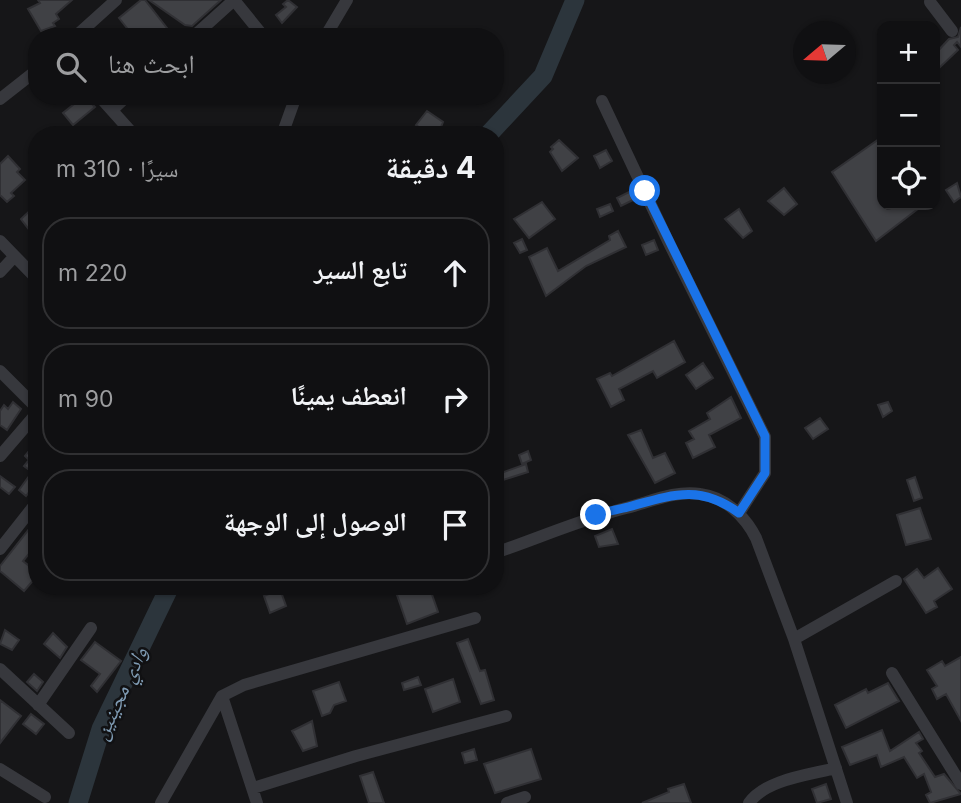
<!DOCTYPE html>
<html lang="ar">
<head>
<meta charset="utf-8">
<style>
	body { margin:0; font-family:Inter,"Noto Naskh Arabic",sans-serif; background:#1e1e20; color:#f1f3f6; direction:rtl }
	.controls { position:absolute; right:21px; top:21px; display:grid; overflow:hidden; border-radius:14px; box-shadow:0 2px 5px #0004 }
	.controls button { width:63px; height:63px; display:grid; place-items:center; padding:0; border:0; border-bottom:2px solid #303032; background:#101012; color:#f1f3f6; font:35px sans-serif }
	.compass { position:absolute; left:793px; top:21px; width:63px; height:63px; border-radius:50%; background:#101012; box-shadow:0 2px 5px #0004; rotate:251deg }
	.stop { position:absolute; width:21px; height:21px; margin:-16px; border:5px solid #1a73e8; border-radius:50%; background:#fff }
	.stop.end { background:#1a73e8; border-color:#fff; box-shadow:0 2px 7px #0008 }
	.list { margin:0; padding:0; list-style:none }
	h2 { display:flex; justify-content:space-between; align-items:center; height:91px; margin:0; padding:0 28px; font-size:30px }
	h2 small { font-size:23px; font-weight:400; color:#9c9d9f }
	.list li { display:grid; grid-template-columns:46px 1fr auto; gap:21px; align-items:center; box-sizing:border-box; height:112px; margin:0 14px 14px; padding:0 14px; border:2px solid #303032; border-radius:28px }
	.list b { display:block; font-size:26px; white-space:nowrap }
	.list em { font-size:23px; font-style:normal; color:#9c9d9f }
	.icon { flex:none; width:38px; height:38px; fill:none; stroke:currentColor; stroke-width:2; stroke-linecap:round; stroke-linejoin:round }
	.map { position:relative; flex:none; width:961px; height:803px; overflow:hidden; direction:ltr }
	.search { position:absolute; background:#101012; box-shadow:0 2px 5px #0004; left:28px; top:28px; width:476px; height:77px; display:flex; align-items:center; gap:18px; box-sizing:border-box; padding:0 24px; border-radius:28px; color:#9c9d9f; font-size:26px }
	.panel { position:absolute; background:#101012; box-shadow:0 2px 5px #0004; left:28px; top:126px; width:476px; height:469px; border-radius:28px; direction:rtl }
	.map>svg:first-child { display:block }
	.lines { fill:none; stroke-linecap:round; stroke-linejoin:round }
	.river { stroke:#2c353c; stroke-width:19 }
	.building { fill:#404145; stroke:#303034; stroke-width:2 }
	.minor { stroke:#37383d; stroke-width:12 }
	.route { stroke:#1a73e8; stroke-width:9 }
	.labels { text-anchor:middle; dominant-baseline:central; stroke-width:5; stroke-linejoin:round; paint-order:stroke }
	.water-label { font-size:21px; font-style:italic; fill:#7f9bb3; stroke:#111113 }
</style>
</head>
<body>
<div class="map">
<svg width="961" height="803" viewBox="0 0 961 803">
	<rect width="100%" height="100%" fill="#161618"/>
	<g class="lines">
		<!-- river -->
		<path class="river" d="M488 135 543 76 575 0
			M78 803 101 729 170 586"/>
	</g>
	<!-- building -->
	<path class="building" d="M38 0H72L56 14 59 19 53 23 55 26 41 31 28 9 40 3Z
		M141 0H145L174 37H134L119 18Z
		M149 0H221L192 26 185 25Z
		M288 0 297 7 282 23 276 15 286 7 283 4Z
		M961 27V47L957 42 954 45 958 50 935 72V54L949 39 958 37Z
		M84 96 95 107 73 125 63 113Z
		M427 111 443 122 438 135H430L416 125Z
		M882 137V205H923L876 241 832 172Z
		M559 140 578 158 562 171 550 152 553 149 551 147Z
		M606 150 612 161 600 168 594 156Z
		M8 156 20 169 17 172 25 180 11 193 14 196 7 202 0 195V164Z
		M957 183 961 197 954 202 946 190Z
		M784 188 797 204 784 215 768 201Z
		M629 192 633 200 621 206 617 198Z
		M542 202 555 219 529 238 514 219Z
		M37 204V240L21 219Z
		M610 204 613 211 600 217 597 209Z
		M739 209 752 231 743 238 725 219Z
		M618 231 626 247 586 266 546 296 529 257 547 248 558 271 610 240 609 236Z
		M522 239 527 250 520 253 514 243Z
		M654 240 658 250 646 255 642 245Z
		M674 341 685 362 657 378 653 371 619 389 624 400 611 407 597 379 610 373 612 376Z
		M703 363 713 378 696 389 686 375Z
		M731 397 741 418 709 435 715 447 693 458 686 443 694 439 689 431 710 419 707 413Z
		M13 402 21 409 7 430 0 425V411L4 405 8 409Z
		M888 402 892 411 883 417 878 405Z
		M820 418 828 429 813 439 805 428Z
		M641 430 653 458 665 453 675 473 655 483 628 435Z
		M37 441V482L26 496 19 490 32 472 24 466 29 460 25 456Z
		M528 451 531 460 522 464 519 455Z
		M526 464 528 472 503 480 501 473Z
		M0 476 15 487 9 494 0 487Z
		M915 477 922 498 914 501 907 480Z
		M920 508 931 539 906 545 897 515Z
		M37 519V544L23 561 37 572V576L24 591 0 571V566Z
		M612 529 618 544 599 547 595 536Z
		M938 568 952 589 934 601 937 607 926 613 904 579 917 569 924 578Z
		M413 586H429L438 612 407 624 396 592Z
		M280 589 286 606 270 613 264 596Z
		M5 630 19 640 12 650 0 644Z
		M53 633 67 647 60 658 44 644Z
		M468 639 480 671 485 670 494 700 481 704 457 643Z
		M95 642 121 661 97 692 91 686 100 674 81 660Z
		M961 657V721L946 694 937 699 932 689 937 686 927 670 942 661 945 666Z
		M34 674 43 682 37 691 27 682Z
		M418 677 421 685 404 690 402 683Z
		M453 679 460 702 433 712 425 689Z
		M339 682 346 701 334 705 330 713 322 716 313 691Z
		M888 683 899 701 846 728 835 705 866 689 868 693Z
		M0 700 21 716 0 743Z
		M31 714 44 724 36 734 23 724Z
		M312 721 317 746 303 751 292 731Z
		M882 730 890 751 919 732 923 739 916 743 922 751 919 753 935 777 944 774 961 794 930 803 926 795 931 792 924 774 917 778 904 757 881 767 877 755 850 765 842 747Z
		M474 749 477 760 465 763 462 753Z
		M531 749 541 779 495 793 484 764Z
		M373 772 384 803H369L360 776Z
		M684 784 691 803H642L669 792 668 789Z
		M826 784 831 799 817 803 812 789Z"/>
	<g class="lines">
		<!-- minor -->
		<path class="minor" d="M234 0 264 37
			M930 2 952 31
			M75 37 116 0
			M193 37 234 0
			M325 37 347 0
			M99 96 134 135
			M0 99 37 70
			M602 101 668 241 765 437V473L739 513
			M112 110 127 96
			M282 135 296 96
			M0 241 37 279
			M0 272 14 257
			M0 371 37 408
			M0 456 37 413
			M0 549 37 502
			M495 553C539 538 582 519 626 508 650 502 675 490 700 494 725 497 745 516 756 538L794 639 847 803
			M794 639 896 581
			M0 669 69 733
			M892 673 961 784
			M222 696 257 803
			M38 705 91 628
			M0 769 45 797
			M253 788 356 756 506 716
			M161 803 222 696 244 685 475 618
			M507 803 525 797
			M749 803C766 779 810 775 836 768"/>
	</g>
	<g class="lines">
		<!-- route -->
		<path class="route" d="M596 515C607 511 617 510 628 507 672 495 699 484 739 513L765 473V436L645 191"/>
	</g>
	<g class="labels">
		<!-- water labels -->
		<g class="water-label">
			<text transform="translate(120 693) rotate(-65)">وادي مجينين</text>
		</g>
	</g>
</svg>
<div class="controls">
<button>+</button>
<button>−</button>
<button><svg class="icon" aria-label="locate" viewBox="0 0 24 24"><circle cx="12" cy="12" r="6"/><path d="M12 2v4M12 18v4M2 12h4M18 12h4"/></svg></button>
</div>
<svg class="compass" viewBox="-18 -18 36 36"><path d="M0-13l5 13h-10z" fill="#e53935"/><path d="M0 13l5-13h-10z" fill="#9c9d9f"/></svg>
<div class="stop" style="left:645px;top:191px"></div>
<div class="stop end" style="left:596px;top:515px"></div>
<div class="search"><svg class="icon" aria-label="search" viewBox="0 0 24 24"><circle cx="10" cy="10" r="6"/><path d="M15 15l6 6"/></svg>ابحث هنا</div>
<section class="panel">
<h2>4 دقيقة<small>سيرًا · 310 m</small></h2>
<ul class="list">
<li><svg class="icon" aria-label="ahead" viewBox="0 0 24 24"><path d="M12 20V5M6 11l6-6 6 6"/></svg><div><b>تابع السير</b></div><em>220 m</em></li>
<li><svg class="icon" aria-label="right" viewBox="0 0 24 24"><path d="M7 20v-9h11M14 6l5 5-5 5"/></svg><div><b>انعطف يمينًا</b></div><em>90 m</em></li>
<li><svg class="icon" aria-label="arrive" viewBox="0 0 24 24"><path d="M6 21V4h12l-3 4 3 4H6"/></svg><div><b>الوصول إلى الوجهة</b></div></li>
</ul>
</section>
</div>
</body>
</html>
